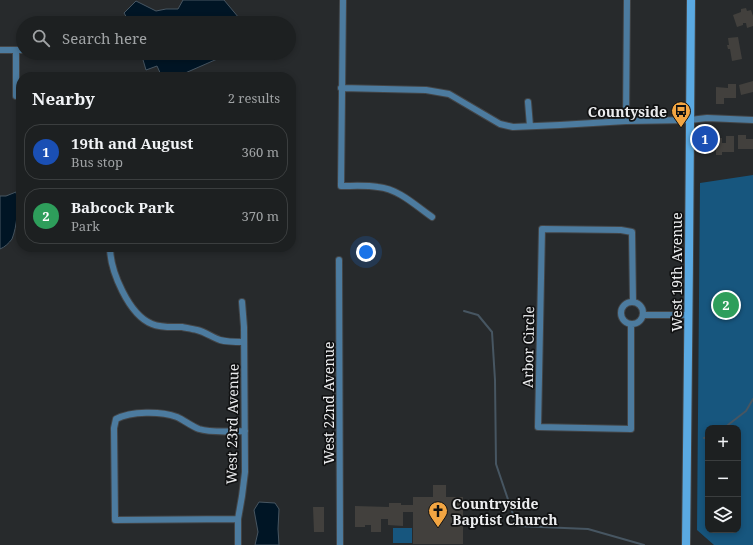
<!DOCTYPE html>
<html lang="en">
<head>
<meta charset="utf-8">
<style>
	body { margin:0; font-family:"Noto Serif",serif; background:#2a2d2e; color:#f1f3f6 }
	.controls { position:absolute; right:12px; bottom:12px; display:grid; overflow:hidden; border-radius:8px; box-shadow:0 2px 6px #0003 }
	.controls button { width:36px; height:36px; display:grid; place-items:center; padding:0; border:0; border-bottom:1px solid #3b3e3f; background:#1d2021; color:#f1f3f6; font:20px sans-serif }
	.you { position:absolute; left:366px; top:252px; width:14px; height:14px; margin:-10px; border:3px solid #fff; border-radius:50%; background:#1a73e8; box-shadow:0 0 0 6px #1a73e833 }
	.badge { display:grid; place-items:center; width:26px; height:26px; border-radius:50%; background:#0b8043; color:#fff; font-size:13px; font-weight:700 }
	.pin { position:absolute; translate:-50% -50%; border:2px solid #fff; box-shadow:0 1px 4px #0006 }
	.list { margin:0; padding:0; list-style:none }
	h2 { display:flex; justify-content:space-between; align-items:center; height:52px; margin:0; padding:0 16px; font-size:17px }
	h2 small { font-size:13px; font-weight:400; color:#a0a3a5 }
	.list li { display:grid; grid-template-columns:26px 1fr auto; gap:12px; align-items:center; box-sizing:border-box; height:56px; margin:0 8px 8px; padding:0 8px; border:1px solid #3b3e3f; border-radius:16px }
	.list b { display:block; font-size:15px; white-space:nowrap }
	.list p { margin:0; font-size:13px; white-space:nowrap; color:#a0a3a5 }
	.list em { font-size:13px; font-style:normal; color:#a0a3a5 }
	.icon { flex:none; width:22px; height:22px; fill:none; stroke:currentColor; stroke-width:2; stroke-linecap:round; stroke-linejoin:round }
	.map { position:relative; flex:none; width:753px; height:545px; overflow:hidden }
	.search { position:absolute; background:#1d2021; box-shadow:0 2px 6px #0003; left:16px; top:16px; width:280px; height:44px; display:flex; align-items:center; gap:10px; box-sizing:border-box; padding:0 14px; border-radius:22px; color:#a0a3a5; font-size:15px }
	.panel { position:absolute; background:#1d2021; box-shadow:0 2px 6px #0003; left:16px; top:72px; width:280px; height:180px; border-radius:16px }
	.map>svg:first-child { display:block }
	.green { fill:#17567e; fill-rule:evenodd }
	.water { fill:#001525; stroke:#475662 }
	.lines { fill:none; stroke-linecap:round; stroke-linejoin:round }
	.stream { stroke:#475662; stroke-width:2 }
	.building { fill:#42403d }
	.street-casing { stroke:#434547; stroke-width:8 }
	.secondary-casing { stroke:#434547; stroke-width:10 }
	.street { stroke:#4c7b9f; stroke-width:6 }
	.secondary { stroke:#5aa9e2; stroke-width:8 }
	.labels { text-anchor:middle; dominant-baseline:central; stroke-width:3.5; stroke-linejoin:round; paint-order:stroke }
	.poi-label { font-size:14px; font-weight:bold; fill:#ecedef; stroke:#111213; text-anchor:end }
	.street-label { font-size:14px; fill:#ecedef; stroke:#111213 }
</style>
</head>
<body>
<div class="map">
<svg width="753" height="545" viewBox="0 0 753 545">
	<rect width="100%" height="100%" fill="#272a2c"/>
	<!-- green -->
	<path class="green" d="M753 175V545H714L697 530 700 183ZM708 428H738V530H708Z
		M393 528H412V543H393Z"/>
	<!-- water -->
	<path class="water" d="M183 0H224L239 18 247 17 252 23H130L124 13 136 1 156 11 166 9H178Z
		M141 53H231L176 77H162L157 66 146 70Z
		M16 192C19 204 17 227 12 239 9 243 5 247 0 249V196H6Z
		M259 502 275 503 279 509 278 529 279 545H255L258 532 254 510Z"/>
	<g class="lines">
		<!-- stream -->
		<path class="stream" d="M464 311 478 315 492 332 495 380 496 464 517 526 588 529 644 545
			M724 428 746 411 753 399
			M704 438 708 437"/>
	</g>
	<!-- building -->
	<path class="building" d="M746 8 747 11 751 10 753 16V26L747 28 746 23H743V25L737 27 733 15 741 12V9Z
		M738 37 742 59 732 61 730 49H728L727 45H729L728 38Z
		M753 81V92L741 95 739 85Z
		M728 84H736V98H724V104H716V87L728 88Z
		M738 135H746V139H753V149H738Z
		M726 136H734V152H722V155H716V138H722V143H726Z
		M433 485H446V497H463V544H413V512H403V526L388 525V519H381V532H371V525H365V527H355V506L389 507V503H401V505H413V497H433Z
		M313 507H324V532H314Z"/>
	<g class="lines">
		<!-- street casing -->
		<g class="street-casing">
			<path id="street" d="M343 0 341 186C353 186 366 185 378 187 399 189 416 206 432 217
				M0 50H23
				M16 50V96
				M341 88 426 90 449 94 500 124 513 127 560 125 626 121 690 120 707 118 753 120
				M528 102 530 126
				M626 121 627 0
				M110 247C110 271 129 315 152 324 161 328 173 327 182 327 187 328 193 329 197 330 205 332 212 337 220 340 227 342 236 342 244 342
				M339 260 340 545
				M621 313a11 11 0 1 1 22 0a11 11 0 1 1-22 0Z
				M643 315H689
				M631 325V429L538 427 542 229 621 230 632 232 633 302
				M238 519 115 520 114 428 116 419C131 411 161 411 177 417 184 420 191 426 199 429 212 433 231 431 245 431
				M238 545V519L242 496 245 472 244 327 242 302"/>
		</g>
		<!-- secondary casing -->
		<g class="secondary-casing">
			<path id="secondary" d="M686 545C689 363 689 182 691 0"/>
		</g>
		<!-- street -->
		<use href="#street" class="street"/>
		<!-- secondary -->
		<use href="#secondary" class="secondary"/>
	</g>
	<!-- icons -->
	<defs>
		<g id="bus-pin" transform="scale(1)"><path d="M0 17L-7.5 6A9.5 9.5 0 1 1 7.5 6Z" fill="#f2a542" stroke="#111213"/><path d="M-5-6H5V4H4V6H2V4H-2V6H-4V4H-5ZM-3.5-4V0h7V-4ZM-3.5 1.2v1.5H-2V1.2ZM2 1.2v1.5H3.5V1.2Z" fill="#111"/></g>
		<g id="church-pin" transform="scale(1)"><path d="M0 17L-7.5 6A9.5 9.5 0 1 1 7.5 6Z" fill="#f2a542" stroke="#111213"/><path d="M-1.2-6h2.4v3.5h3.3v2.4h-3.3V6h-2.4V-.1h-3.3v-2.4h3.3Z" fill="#111"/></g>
	</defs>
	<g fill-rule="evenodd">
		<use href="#bus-pin" x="681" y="111"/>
		<use href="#church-pin" x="438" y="511"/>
	</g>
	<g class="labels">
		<!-- poi labels -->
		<g class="poi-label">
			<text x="667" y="111">Countyside</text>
			<text x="452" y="503" text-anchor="start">Countryside<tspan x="452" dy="16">Baptist Church</tspan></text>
		</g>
		<!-- street labels -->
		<g class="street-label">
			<text transform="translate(676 272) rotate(-90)">West 19th Avenue</text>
			<text transform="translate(528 347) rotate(-89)">Arbor Circle</text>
			<text transform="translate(328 403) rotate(-90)">West 22nd Avenue</text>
			<text transform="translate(232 424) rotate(-89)">West 23rd Avenue</text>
		</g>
	</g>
</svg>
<div class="controls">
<button>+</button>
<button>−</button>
<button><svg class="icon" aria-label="layers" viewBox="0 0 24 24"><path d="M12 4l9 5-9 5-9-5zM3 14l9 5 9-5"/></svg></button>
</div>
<div class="you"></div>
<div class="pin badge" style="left:705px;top:139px;background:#1a4fb4">1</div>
<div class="pin badge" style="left:726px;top:305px;background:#2e9e5b">2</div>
<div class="search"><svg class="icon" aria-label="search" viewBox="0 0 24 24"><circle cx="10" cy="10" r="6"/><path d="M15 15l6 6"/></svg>Search here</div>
<section class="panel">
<h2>Nearby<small>2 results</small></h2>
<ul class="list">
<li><span class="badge" style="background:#1a4fb4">1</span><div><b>19th and August</b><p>Bus stop</p></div><em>360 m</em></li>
<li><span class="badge" style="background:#2e9e5b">2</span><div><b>Babcock Park</b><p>Park</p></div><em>370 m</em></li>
</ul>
</section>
</div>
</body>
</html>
